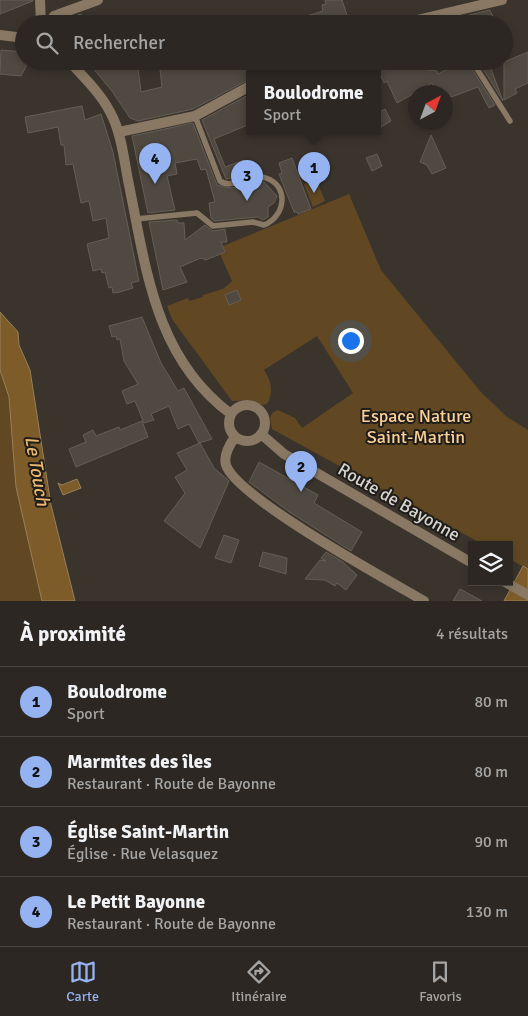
<!DOCTYPE html>
<html lang="fr">
<head>
<meta charset="utf-8">
<style>
	body { margin:0; font-family:Signika,sans-serif; background:#342f2a; color:#f1f3f6 }
	.controls { position:absolute; right:15px; bottom:15px; display:grid; overflow:hidden; border-radius:0px; box-shadow:0 2px 8px #0003 }
	.controls button { width:45px; height:45px; display:grid; place-items:center; padding:0; border:0; border-bottom:1px solid #484440; background:#2c2722; color:#f1f3f6; font:25px sans-serif }
	.compass { position:absolute; left:408px; top:85px; width:45px; height:45px; border-radius:50%; background:#2c2722; box-shadow:0 2px 8px #0003; rotate:41deg }
	.you { position:absolute; left:350px; top:340px; width:18px; height:18px; margin:-12px; border:4px solid #fff; border-radius:50%; background:#1a73e8; box-shadow:0 0 0 8px #1a73e833 }
	.badge { display:grid; place-items:center; width:32px; height:32px; border-radius:50%; background:#95b2f1; color:#111; font-size:16px; font-weight:700 }
	.pin { position:absolute; translate:-50% -41px; filter:drop-shadow(0 1px 2px #0008) }
	.pin::after { content:''; position:absolute; top:26px; width:18px; height:15px; background:inherit; clip-path:polygon(0 0,100% 0,50% 100%) }
	.popup { position:absolute; left:246px; top:70px; width:135px; height:65px; box-sizing:border-box; display:grid; place-content:center; border-radius:0px; background:#2c2722; filter:drop-shadow(0 1px 4px #0005); font-size:16px; white-space:nowrap; color:#a6a5a5 }
	.popup b { font-size:19px; color:#f1f3f6 }
	.popup::after { content:''; position:absolute; left:50%; top:100%; margin-left:-10px; border:10px solid transparent; border-top-color:#2c2722 }
	.list { margin:0; padding:0; list-style:none }
	h2 { display:flex; justify-content:space-between; align-items:center; height:65px; margin:0; padding:0 20px; font-size:21px }
	h2 small { font-size:16px; font-weight:400; color:#a6a5a5 }
	.list li { display:grid; grid-template-columns:32px 1fr auto; gap:15px; align-items:center; box-sizing:border-box; height:70px; padding:0 20px; border-top:1px solid #484440 }
	.list b { display:block; font-size:19px; white-space:nowrap }
	.list p { margin:0; font-size:16px; white-space:nowrap; color:#a6a5a5 }
	.list em { font-size:16px; font-style:normal; color:#a6a5a5 }
	.icon { flex:none; width:28px; height:28px; fill:none; stroke:currentColor; stroke-width:2; stroke-linecap:round; stroke-linejoin:round }
	.map { position:relative; flex:none; width:528px; height:601px; overflow:hidden }
	.search { position:absolute; background:#2c2722; box-shadow:0 2px 8px #0003; left:15px; right:15px; top:15px; height:55px; display:flex; align-items:center; gap:12px; box-sizing:border-box; padding:0 18px; border-radius:28px; color:#a6a5a5; font-size:19px }
	.sheet { height:345px; background:#2c2722 }
	nav { display:flex; justify-content:space-around; align-items:center; box-sizing:border-box; height:70px; border-top:1px solid #484440; background:#2c2722; font-size:14px; color:#a6a5a5 }
	nav a { display:grid; justify-items:center; gap:2px }
	nav .on { color:#95b2f1 }
	.map>svg:first-child { display:block }
	.green { fill:#614822 }
	.water { fill:#7d5c29; stroke:#98805b }
	.building { fill:#4f4941; stroke:#645e55 }
	.lines { fill:none; stroke-linecap:round; stroke-linejoin:round }
	.service { stroke:#897964; stroke-width:5.5 }
	.minor { stroke:#897964; stroke-width:10 }
	.tertiary { stroke:#897964; stroke-width:10 }
	.labels { text-anchor:middle; dominant-baseline:central; stroke-width:4; stroke-linejoin:round; paint-order:stroke }
	.park-label { font-size:18px; fill:#fbd096; stroke:#1f1c19 }
	.street-label { font-size:18px; fill:#d7d4cf; stroke:#1f1c19 }
	.water-label { font-size:19px; font-style:italic; fill:#ecb86e; stroke:#1f1c19 }
</style>
</head>
<body>
<div class="map">
<svg width="528" height="601" viewBox="0 0 528 601">
	<rect width="100%" height="100%" fill="#3a342d"/>
	<!-- green -->
	<path class="green" d="M316 179 325 201 313 207 304 184Z
		M349 194 381 270 480 391 507 417 528 430V569L509 559V545H484L272 429C270 419 268 414 278 410L295 418 302 428 353 393 317 336 264 370C271 380 274 393 267 404L262 405 250 400 232 401 172 319 167 306 188 298 189 301 203 297V295L223 289 232 281 220 254 225 252 223 246Z
		M0 370 9 397 42 601H0Z"/>
	<!-- water -->
	<path class="water" d="M0 312 18 332 19 345 30 370 51 505 75 601H42L16 487 9 397 0 370Z
		M77 479 81 488 63 495 58 483 62 485Z
		M523 566 528 569V601H504Z"/>
	<!-- building -->
	<path class="building" d="M0 0H33V1L0 14Z
		M325 0H342L350 24H291L290 21 323 11 322 5 326 4Z
		M490 10 496 24H460L457 18Z
		M81 14 86 24H56L58 22Z
		M1 50 24 52V61H29L21 76 0 74Z
		M528 52V83L515 89 517 93 504 100V62Z
		M87 61H137L141 92 162 87 159 61H281L260 74H250V79L193 109 138 121 130 118 112 91Z
		M318 61H398L400 66 437 71 438 74 456 65 454 61H467L495 105 489 108 478 87 446 99V92H436L432 83 397 103 387 81 384 83 380 74H304L320 66Z
		M478 61H488L503 101Z
		M250 94V124L214 139 225 167 244 160 251 174 226 179 202 120Z
		M82 106 85 120 101 114 113 152 139 281 131 283 133 288 120 292 113 293 112 287 109 288 105 272 102 273 101 269 93 271 87 244 109 238 106 218 93 221 89 201 81 203 73 164 66 165 64 145H61L58 127 28 133 25 117Z
		M385 109 391 121 378 129V113Z
		M193 123 217 185 231 188 264 182 277 196 274 203 268 207V217L263 220 258 217 214 221 211 218 209 203 215 202 206 169 201 170 197 159 175 163 177 174 167 176 175 210 148 213 132 136Z
		M431 135 446 168 432 174 427 165 420 162Z
		M377 154 382 166 372 171 366 158Z
		M292 158 311 209 298 214 297 212H294L279 174 282 173 279 163Z
		M177 220 178 223H184L185 240 205 225 213 231 225 229 227 242H221L225 252 206 260 201 258 180 267 187 282 163 290 149 222Z
		M237 290 241 300 229 305 225 295Z
		M142 317 161 363 178 391 184 388 212 439 199 443 189 424 178 429 169 406 151 414 154 420 144 423 135 401 127 404 122 391 138 384 124 361 120 339 117 340 116 336 112 337 109 326Z
		M142 421 148 437 76 467 69 449 86 442 83 435 93 430 96 436 119 427 120 430Z
		M200 443 214 468 229 481 200 548 164 521 185 493 175 477 187 470 177 453Z
		M259 462 318 495 314 503 362 532 351 551 288 511 249 482Z
		M224 535 239 540 231 563 215 558Z
		M263 552 287 558 286 574 259 566Z
		M326 552 343 562 357 575 346 590 337 583 335 586 325 580 305 579 320 560 326 561 321 558Z
		M460 589 482 601H453Z"/>
	<g class="lines">
		<!-- service -->
		<path class="service" d="M449 12 455 24
			M472 61 510 121
			M136 219 197 213 213 226 253 222 264 225C285 217 290 186 266 178 252 173 232 190 220 181L195 116"/>
		<!-- minor -->
		<path class="minor" d="M40 0 41 23
			M47 24 54 16 98 0
			M400 24 502 0
			M271 74 297 61
			M119 132 195 116 250 86
			M235 437C230 444 223 455 226 465 237 498 388 580 424 601"/>
		<!-- tertiary -->
		<path class="tertiary" d="M35 24H44
			M0 35 24 38
			M69 61C85 79 103 95 113 118 122 137 124 160 128 180 146 267 154 357 231 414
			M229 423a18 18 0 1 1 36 0a18 18 0 1 1-36 0Z
			M261 434 284 454 472 563
			M505 582 528 595"/>
	</g>
	<g class="labels">
		<!-- park labels -->
		<g class="park-label">
			<text x="416" y="416">Espace Nature<tspan x="416" dy="21">Saint-Martin</tspan></text>
		</g>
		<!-- street labels -->
		<g class="street-label">
			<text transform="translate(399 502) rotate(30)">Route de Bayonne</text>
		</g>
		<!-- water labels -->
		<g class="water-label">
			<text transform="translate(37 471) rotate(80)">Le Touch</text>
		</g>
	</g>
</svg>
<div class="controls">
<button><svg class="icon" aria-label="layers" viewBox="0 0 24 24"><path d="M12 4l9 5-9 5-9-5zM3 14l9 5 9-5"/></svg></button>
</div>
<svg class="compass" viewBox="-18 -18 36 36"><path d="M0-13l5 13h-10z" fill="#e53935"/><path d="M0 13l5-13h-10z" fill="#a6a5a5"/></svg>
<div class="you"></div>
<div class="pin badge" style="left:314px;top:193px">1</div>
<div class="popup"><b>Boulodrome</b>Sport</div>
<div class="pin badge" style="left:301px;top:492px">2</div>
<div class="pin badge" style="left:247px;top:201px">3</div>
<div class="pin badge" style="left:155px;top:184px">4</div>
<div class="search"><svg class="icon" aria-label="search" viewBox="0 0 24 24"><circle cx="10" cy="10" r="6"/><path d="M15 15l6 6"/></svg>Rechercher</div>
</div>
<section class="sheet">
<h2>À proximité<small>4 résultats</small></h2>
<ul class="list">
<li><span class="badge">1</span><div><b>Boulodrome</b><p>Sport</p></div><em>80 m</em></li>
<li><span class="badge">2</span><div><b>Marmites des îles</b><p>Restaurant · Route de Bayonne</p></div><em>80 m</em></li>
<li><span class="badge">3</span><div><b>Église Saint-Martin</b><p>Église · Rue Velasquez</p></div><em>90 m</em></li>
<li><span class="badge">4</span><div><b>Le Petit Bayonne</b><p>Restaurant · Route de Bayonne</p></div><em>130 m</em></li>
</ul>
</section>
<nav>
<a class="on"><svg class="icon" aria-label="map" viewBox="0 0 24 24"><path d="M3 6l6-2 6 2 6-2v14l-6 2-6-2-6 2zM9 4v14M15 6v14"/></svg>Carte</a>
<a><svg class="icon" aria-label="directions" viewBox="0 0 24 24"><path d="M12 3l9 9-9 9-9-9zM9 14v-3h6M13 9l2 2-2 2"/></svg>Itinéraire</a>
<a><svg class="icon" aria-label="saved" viewBox="0 0 24 24"><path d="M7 4h10v16l-5-4-5 4z"/></svg>Favoris</a>
</nav>
</body>
</html>
